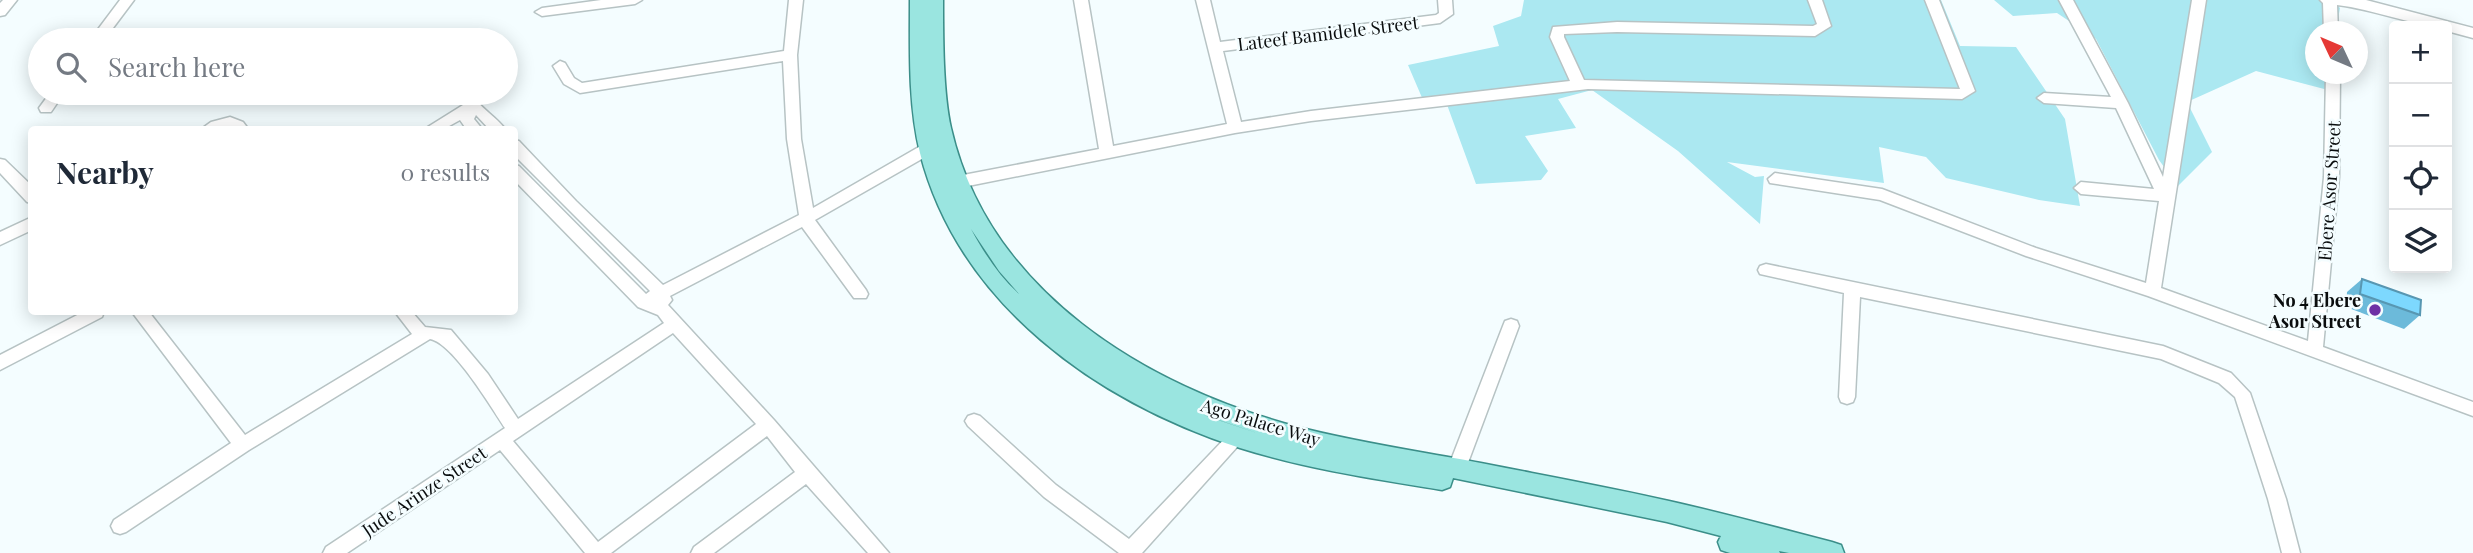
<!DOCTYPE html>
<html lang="en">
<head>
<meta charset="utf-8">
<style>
	body { margin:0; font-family:"Playfair Display",serif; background:#f6f6f7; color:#1f2937 }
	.controls { position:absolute; right:21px; top:21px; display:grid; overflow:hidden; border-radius:7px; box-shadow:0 4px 18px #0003 }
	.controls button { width:63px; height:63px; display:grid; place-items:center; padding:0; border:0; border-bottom:2px solid #e0e1e3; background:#fff; color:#1f2937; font:35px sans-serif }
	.compass { position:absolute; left:2305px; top:21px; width:63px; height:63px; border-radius:50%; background:#fff; box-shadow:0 4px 18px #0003; rotate:314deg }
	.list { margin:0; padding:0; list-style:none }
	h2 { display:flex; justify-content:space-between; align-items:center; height:91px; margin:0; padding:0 28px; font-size:30px }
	h2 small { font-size:23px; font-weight:400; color:#747a83 }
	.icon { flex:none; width:38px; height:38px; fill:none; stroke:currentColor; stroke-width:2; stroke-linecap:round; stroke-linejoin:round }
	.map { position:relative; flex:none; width:2473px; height:553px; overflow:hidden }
	.search { position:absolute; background:#fff; box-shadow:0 4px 18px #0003; left:28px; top:28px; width:490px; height:77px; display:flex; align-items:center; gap:18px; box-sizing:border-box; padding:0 24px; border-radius:38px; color:#747a83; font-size:26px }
	.panel { position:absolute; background:#fff; box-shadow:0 4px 18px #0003; left:28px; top:126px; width:490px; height:189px; border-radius:7px }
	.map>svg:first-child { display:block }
	.green { fill:#abe8f1 }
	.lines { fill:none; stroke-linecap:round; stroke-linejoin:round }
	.minor-casing { stroke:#b7c3c4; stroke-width:3 }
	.major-casing { stroke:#3b8e89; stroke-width:3 }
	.minor { fill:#fff; fill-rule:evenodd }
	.major { fill:#9ae5e0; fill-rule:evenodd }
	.wall { fill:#6cbada }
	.building { fill:#7dd8fe; stroke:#5897b2; stroke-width:2 }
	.poi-dot { fill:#6d30a5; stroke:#f4fdff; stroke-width:2.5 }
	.labels { text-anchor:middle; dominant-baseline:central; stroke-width:5; stroke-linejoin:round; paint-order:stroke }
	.street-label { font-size:18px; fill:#0a0d0e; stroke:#f4fdff }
	.poi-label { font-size:18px; font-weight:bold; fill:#0a0d0e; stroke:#f4fdff; text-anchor:end }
</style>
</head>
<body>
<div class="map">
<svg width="2473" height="553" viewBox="0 0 2473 553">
	<rect width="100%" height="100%" fill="#f4fdff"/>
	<!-- green -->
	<path class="green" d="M1524 0H1941L1960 46 2016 47 2065 119 2080 206 2039 200 1946 178 1926 157 1879 147 1884 183 1727 162 1755 177 1764 176 1760 224 1678 151 1592 90 1558 99 1576 128 1525 136 1548 171 1541 180 1476 184 1446 102 1423 100 1408 65 1499 46 1493 26 1521 16Z
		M1994 0H2332L2340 8 2336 31 2316 32V74H2331L2328 90 2256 71 2187 102 2212 152 2178 186 2159 160 2096 39 2057 13 2013 16Z"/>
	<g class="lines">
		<!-- minor casing -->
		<g class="minor-casing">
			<path id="minor" d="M3 0H17L5 15 0 16V3Z
				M120 0H134L104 40H90Z
				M601 0H642L635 4 542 16 535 12 542 8Z
				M789 0H803L797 55 801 139 813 208 924 144H934L936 148 934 152 815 220 866 290 868 294 866 298H854L802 227 670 296 672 300 668 305 774 420 889 553H868L806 484 714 553H691L694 547 795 472 767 436 611 553H585L500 450 347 553H323L326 547 505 428C491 407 453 343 430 339L249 450 126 532 120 534 114 532 111 526 114 520 231 443 132 312H149L245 435 412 334 395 312H412L425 327 451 330 488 374 518 419 664 323 658 315 638 307 514 180V165L519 166 646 294 650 291 514 155V140L519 141 576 201 663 285 799 215 787 139 783 61 580 93 564 84 553 66 560 61 565 63 574 78 582 83 784 51ZM673 333 756 424 598 542 513 441Z
				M1074 0H1088L1113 146 1227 124 1196 0H1210L1220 42 1436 15 1439 13 1438 0H1452L1453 14 1440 23 1223 51 1241 122 1311 111 1570 81 1550 37 1553 27 1617 22 1813 26 1817 24 1808 0H1822L1831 26 1815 36 1617 32 1564 34V37L1584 80 1960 89 1925 0H1939L1975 91 1962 99 1588 89 1311 121 1235 133 958 188 953 186 951 182 958 176 1099 149Z
				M2059 0H2073L2128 103 2163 177 2192 0H2206L2161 288 2308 341 2324 177 2326 74H2340L2339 177 2323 347 2473 402V416L2148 296 2026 256 1880 200 1770 183 1768 179 1775 173 1882 189 2036 248 2146 283 2159 201 2081 194 2074 188 2081 182 2154 189 2116 108 2044 103 2037 98 2044 93 2111 97Z
				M2320 0H2366L2473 28V38L2447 31V26C2410 26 2374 9 2337 5L2338 32H2324L2323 3Z
				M50 93H64L51 112H41L39 108Z
				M457 93H471C479 108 495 115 506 130H490L476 115 474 119 483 130H467L460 120 442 130H423L463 105Z
				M230 117 243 122 249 130H200L211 122Z
				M0 159 5 160 32 186V203L27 202 0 173Z
				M32 217V230L0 245V232Z
				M1766 264 2163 346 2231 373 2250 393 2286 499 2300 553H2282L2268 499 2235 397 2219 383 2161 359 1860 297 1855 397 1853 402 1847 404 1841 402 1839 397 1844 293 1760 274 1758 270 1760 266Z
				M83 312H104L102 317 0 370V355Z
				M1511 319 1517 321 1519 326 1466 468 1463 473 1457 476 1451 473 1448 468 1503 326 1505 321Z
				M974 414 980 416 1056 485 1129 539 1231 432 1237 430 1243 432 1246 437 1142 553H1119L1044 497 968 426 965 421 968 416Z"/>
		</g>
		<!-- major casing -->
		<g class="major-casing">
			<path id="major" d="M910 0H943C943 36 943 93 951 128 988 291 1146 387 1298 427 1359 443 1424 452 1486 464 1547 476 1608 487 1669 501 1723 513 1778 528 1832 542L1841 545 1844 553H1789L1779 551 1780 553H1730L1721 550 1718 542 1721 536 1667 522 1453 478 1450 487 1442 490C1374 479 1306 469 1240 448 1098 402 959 305 920 153 908 103 910 51 910 0ZM971 229 999 271 1019 294C999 276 984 253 971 229ZM1204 415 1209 417 1260 434Z"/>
		</g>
		<!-- minor -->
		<use href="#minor" class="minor"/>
		<!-- major -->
		<use href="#major" class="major"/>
	</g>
	<!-- wall -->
	<path class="wall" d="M2362 279 2420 315 2404 329 2346 307 2347 292Z"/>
	<!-- building -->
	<path class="building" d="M2362 279 2421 300 2420 315 2360 294Z"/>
	<!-- markers -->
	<circle class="poi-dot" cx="2375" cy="310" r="7"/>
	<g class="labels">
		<!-- street labels -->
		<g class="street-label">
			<text transform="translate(1328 33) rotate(-7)">Lateef Bamidele Street</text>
			<text transform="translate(2329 191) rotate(-86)">Ebere Asor Street</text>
			<text transform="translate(1261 422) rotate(17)">Ago Palace Way</text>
			<text transform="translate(424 491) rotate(-34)">Jude Arinze Street</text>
		</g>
		<!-- poi labels -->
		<g class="poi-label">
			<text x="2361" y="300">No 4 Ebere<tspan x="2361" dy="21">Asor Street</tspan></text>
		</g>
	</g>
</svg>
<div class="controls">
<button>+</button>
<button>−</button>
<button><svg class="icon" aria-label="locate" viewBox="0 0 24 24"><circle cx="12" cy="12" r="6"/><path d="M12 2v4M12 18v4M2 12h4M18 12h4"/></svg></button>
<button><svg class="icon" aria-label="layers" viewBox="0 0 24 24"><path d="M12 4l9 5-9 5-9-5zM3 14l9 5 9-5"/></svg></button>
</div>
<svg class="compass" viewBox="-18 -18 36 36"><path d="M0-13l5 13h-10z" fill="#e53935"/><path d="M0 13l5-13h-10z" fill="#747a83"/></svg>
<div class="search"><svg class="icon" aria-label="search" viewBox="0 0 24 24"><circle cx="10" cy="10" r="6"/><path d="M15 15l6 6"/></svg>Search here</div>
<section class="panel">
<h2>Nearby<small>0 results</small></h2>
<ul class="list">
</ul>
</section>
</div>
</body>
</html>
